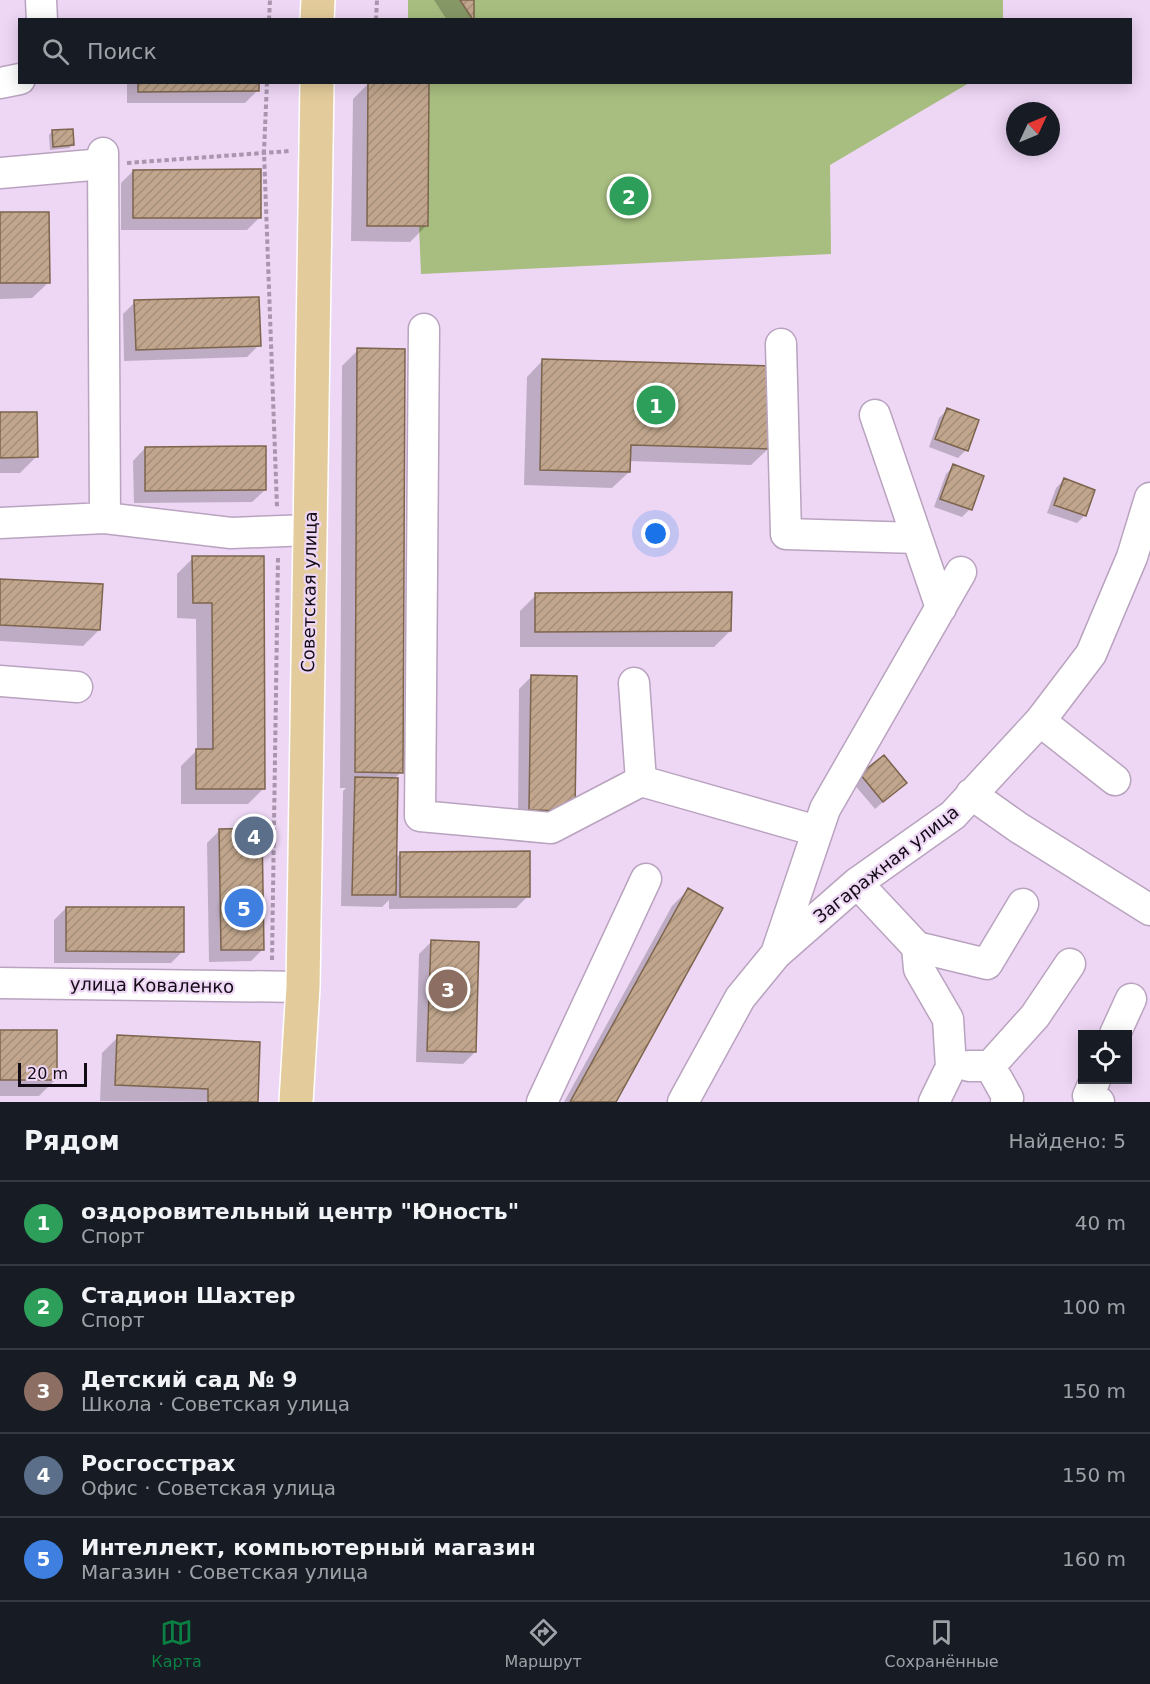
<!DOCTYPE html>
<html lang="ru">
<head>
<meta charset="utf-8">
<style>
	body { margin:0; font-family:"DejaVu Sans",sans-serif; background:#242831; color:#f1f3f6 }
	.controls { position:absolute; right:18px; bottom:18px; display:grid; overflow:hidden; border-radius:0px; box-shadow:0 3px 15px #0003 }
	.controls button { width:54px; height:54px; display:grid; place-items:center; padding:0; border:0; border-bottom:2px solid #363941; background:#171b24; color:#f1f3f6; font:30px sans-serif }
	.compass { position:absolute; left:1006px; top:102px; width:54px; height:54px; border-radius:50%; background:#171b24; box-shadow:0 3px 15px #0003; rotate:46deg }
	.scale { position:absolute; left:18px; bottom:15px; width:69px; box-sizing:border-box; padding-left:6px; border:3px solid #120a14; border-top:0; font-size:16px; line-height:21px; white-space:nowrap; color:#120a14; -webkit-text-stroke:4px #eed7f5; paint-order:stroke }
	.you { position:absolute; left:656px; top:534px; width:21px; height:21px; margin:-15px; border:4px solid #fff; border-radius:50%; background:#1a73e8; box-shadow:0 0 0 9px #1a73e833 }
	.badge { display:grid; place-items:center; width:39px; height:39px; border-radius:50%; background:#0b8043; color:#fff; font-size:20px; font-weight:700 }
	.pin { position:absolute; translate:-50% -50%; border:3px solid #fff; box-shadow:0 2px 6px #0006 }
	.list { margin:0; padding:0; list-style:none }
	h2 { display:flex; justify-content:space-between; align-items:center; height:78px; margin:0; padding:0 24px; font-size:26px }
	h2 small { font-size:20px; font-weight:400; color:#9ea1a6 }
	.list li { display:grid; grid-template-columns:39px 1fr auto; gap:18px; align-items:center; box-sizing:border-box; height:84px; padding:0 24px; border-top:2px solid #363941 }
	.list b { display:block; font-size:22px; white-space:nowrap }
	.list p { margin:0; font-size:20px; white-space:nowrap; color:#9ea1a6 }
	.list em { font-size:20px; font-style:normal; color:#9ea1a6 }
	.icon { flex:none; width:33px; height:33px; fill:none; stroke:currentColor; stroke-width:2; stroke-linecap:round; stroke-linejoin:round }
	.map { position:relative; flex:none; width:1150px; height:1102px; overflow:hidden }
	.search { position:absolute; background:#171b24; box-shadow:0 3px 15px #0003; left:18px; right:18px; top:18px; height:66px; display:flex; align-items:center; gap:15px; box-sizing:border-box; padding:0 21px; border-radius:0px; color:#9ea1a6; font-size:22px }
	.sheet { height:498px; background:#171b24 }
	nav { display:flex; justify-content:space-around; align-items:center; box-sizing:border-box; height:84px; border-top:2px solid #363941; background:#171b24; font-size:16px; color:#9ea1a6 }
	nav a { display:grid; justify-items:center; gap:3px }
	nav .on { color:#0b8043 }
	.map>svg:first-child { display:block }
	.garden { fill:#a8be80 }
	.shadow { fill:#0003 }
	.building { fill:url(#building-hatch); stroke:#7c644d; stroke-width:1.5 }
	.lines { fill:none; stroke-linecap:round; stroke-linejoin:round }
	.minor-casing { stroke:#b9a3bf; stroke-width:33 }
	.major-casing { stroke:#fff; stroke-width:36 }
	.path { stroke:#a996ae; stroke-width:4; stroke-dasharray:4.5 3; stroke-linecap:butt }
	.minor { stroke:#fff; stroke-width:30 }
	.major { stroke:#e3cb9b; stroke-width:33 }
	.labels { text-anchor:middle; dominant-baseline:central; stroke-width:4.5; stroke-linejoin:round; paint-order:stroke }
	.street-label { font-size:18px; fill:#120a14; stroke:#eed7f5 }
</style>
</head>
<body>
<div class="map">
<svg width="1150" height="1102" viewBox="0 0 1150 1102">
	<defs>
		<pattern id="building-hatch" width="6" height="6" patternUnits="userSpaceOnUse" patternTransform="scale(1.5)"><rect width="6" height="6" fill="#c1a68d"/><path d="M-1 1l2-2M0 6l6-6M5 7l2-2" fill="none" stroke="#a58e79"/></pattern>
	</defs>
	<rect width="100%" height="100%" fill="#eed7f5"/>
	<!-- garden -->
	<path class="garden" d="M408 0H1003V20H408Z
		M429 83H969L830 165 831 254 421 274 419 226H428Z"/>
	<!-- shadow -->
	<path class="shadow" d="M434 0H472V20H447Z
		M127 82H257V91L245 103H127Z
		M369 83 426 226 410 242 351 241 353 99Z
		M52 132 73 144 69 148 50 150 49 135Z
		M133 171 259 218 247 230H121V183Z
		M0 214 49 282 32 298 0 299Z
		M135 302 259 345 247 357 124 361 123 314Z
		M358 350 401 772 394 779 395 859 401 853 528 896 516 908 389 909V900L382 907 341 906 343 791 346 788H340L342 366Z
		M543 360 768 449 751 465 629 461V472L612 488 524 485 527 377Z
		M947 410 966 450 958 458 929 447 939 418Z
		M0 414 36 457 20 473H0Z
		M145 448 265 490 252 502 134 503 133 461Z
		M954 466 970 509 962 517 934 507 946 474Z
		M1064 480 1094 491 1084 516 1077 523 1047 513 1056 488Z
		M193 558H263L264 788 248 804H181V766L197 750 196 619 177 618V574Z
		M0 580 99 630 83 646 0 641Z
		M536 595 730 631 714 647H520V611Z
		M531 677 574 810 518 821 519 689Z
		M861 775 905 783 875 809 853 783Z
		M219 831 263 949 251 961 209 962 207 843Z
		M688 890 721 909 615 1102H564L672 906Z
		M66 908 183 951 171 963H54V920Z
		M431 942 475 1052 463 1064 416 1062 419 954Z
		M0 1031 55 1080 39 1096H0Z
		M118 1037 259 1043 256 1102 100 1101 102 1053Z"/>
	<!-- building -->
	<path class="building" d="M460 0H474V20H473Z
		M138 82H259V91L138 92Z
		M368 82H429L428 226H367Z
		M73 129 74 145 53 147 52 130Z
		M261 169V218H133V170Z
		M0 212H49L50 283H0Z
		M259 297 261 346 136 350 134 300Z
		M357 348 405 349 403 773 355 772Z
		M542 359 771 366 769 449 631 445 630 472 540 470Z
		M947 408 979 420 968 451 935 439Z
		M0 412H37L38 457 0 458Z
		M266 446V490L145 491V447Z
		M953 464 984 476 972 510 940 499Z
		M1064 478 1095 490 1086 516 1054 505Z
		M192 556H264L265 789H196V749H213L212 603H193Z
		M0 579 103 584 100 630 0 625Z
		M732 592 731 631 535 632V593Z
		M531 675 577 676 575 811 529 810Z
		M884 755 907 783 883 802 860 774Z
		M355 777 398 778 396 895H352Z
		M262 828 264 950H221L219 829Z
		M530 851V897H400V852Z
		M688 888 723 908 616 1102H570Z
		M66 907H184V952L66 951Z
		M431 940 479 942 476 1052 427 1051Z
		M0 1030H57V1080H0Z
		M117 1035 260 1042 258 1102H208V1089L115 1085Z"/>
	<g class="lines">
		<!-- minor casing -->
		<g class="minor-casing">
			<path id="minor" d="M41 0 42 20
				M0 83 20 79
				M103 153 105 518 231 533 310 530
				M0 173 103 164
				M424 329 420 816 551 828 641 781
				M781 344 786 534 917 538
				M875 415 941 608
				M0 523 105 518
				M0 681 77 687
				M634 683 641 781 817 831
				M1040 721 1115 780
				M971 794 1019 828 1150 910
				M857 883 917 947 919 969 948 1019 951 1067 934 1102
				M917 947 987 964 1023 904
				M776 954 825 809 961 572
				M0 983 303 987
				M1115 1034 1131 999
				M969 1066H990L1008 1098 1006 1102
				M990 1066 1035 1016 1070 964
				M1095 1080 1088 1096 1099 1102
				M542 1102 646 879
				M683 1102 740 998 776 954 857 883 953 815 1040 721 1091 654 1132 557 1150 498"/>
		</g>
		<!-- major casing -->
		<g class="major-casing">
			<path id="major" d="M317 20 318 0
				M296 1102 303 987 317 82"/>
		</g>
		<!-- path -->
		<path class="path" d="M269 20 270 0
			M376 20 377 0
			M267 82 264 152 277 507
			M127 163 290 151
			M272 960 278 557"/>
		<!-- minor -->
		<use href="#minor" class="minor"/>
		<!-- major -->
		<use href="#major" class="major"/>
	</g>
	<g class="labels">
		<!-- street labels -->
		<g class="street-label">
			<text transform="translate(309 592) rotate(-89)">Советская улица</text>
			<text transform="translate(886 864) rotate(-38)">Загаражная улица</text>
			<text transform="translate(152 985) rotate(1)">улица Коваленко</text>
		</g>
	</g>
</svg>
<div class="controls">
<button><svg class="icon" aria-label="locate" viewBox="0 0 24 24"><circle cx="12" cy="12" r="6"/><path d="M12 2v4M12 18v4M2 12h4M18 12h4"/></svg></button>
</div>
<svg class="compass" viewBox="-18 -18 36 36"><path d="M0-13l5 13h-10z" fill="#e53935"/><path d="M0 13l5-13h-10z" fill="#9ea1a6"/></svg>
<div class="scale">20 m</div>
<div class="you"></div>
<div class="pin badge" style="left:656px;top:405px;background:#2e9e5b">1</div>
<div class="pin badge" style="left:629px;top:196px;background:#2e9e5b">2</div>
<div class="pin badge" style="left:448px;top:989px;background:#8d6e63">3</div>
<div class="pin badge" style="left:254px;top:836px;background:#5c6f8a">4</div>
<div class="pin badge" style="left:244px;top:908px;background:#3f7fe0">5</div>
<div class="search"><svg class="icon" aria-label="search" viewBox="0 0 24 24"><circle cx="10" cy="10" r="6"/><path d="M15 15l6 6"/></svg>Поиск</div>
</div>
<section class="sheet">
<h2>Рядом<small>Найдено: 5</small></h2>
<ul class="list">
<li><span class="badge" style="background:#2e9e5b">1</span><div><b>оздоровительный центр &quot;Юность&quot;</b><p>Спорт</p></div><em>40 m</em></li>
<li><span class="badge" style="background:#2e9e5b">2</span><div><b>Стадион Шахтер</b><p>Спорт</p></div><em>100 m</em></li>
<li><span class="badge" style="background:#8d6e63">3</span><div><b>Детский сад № 9</b><p>Школа · Советская улица</p></div><em>150 m</em></li>
<li><span class="badge" style="background:#5c6f8a">4</span><div><b>Росгосстрах</b><p>Офис · Советская улица</p></div><em>150 m</em></li>
<li><span class="badge" style="background:#3f7fe0">5</span><div><b>Интеллект, компьютерный магазин</b><p>Магазин · Советская улица</p></div><em>160 m</em></li>
</ul>
</section>
<nav>
<a class="on"><svg class="icon" aria-label="map" viewBox="0 0 24 24"><path d="M3 6l6-2 6 2 6-2v14l-6 2-6-2-6 2zM9 4v14M15 6v14"/></svg>Карта</a>
<a><svg class="icon" aria-label="directions" viewBox="0 0 24 24"><path d="M12 3l9 9-9 9-9-9zM9 14v-3h6M13 9l2 2-2 2"/></svg>Маршрут</a>
<a><svg class="icon" aria-label="saved" viewBox="0 0 24 24"><path d="M7 4h10v16l-5-4-5 4z"/></svg>Сохранённые</a>
</nav>
</body>
</html>
